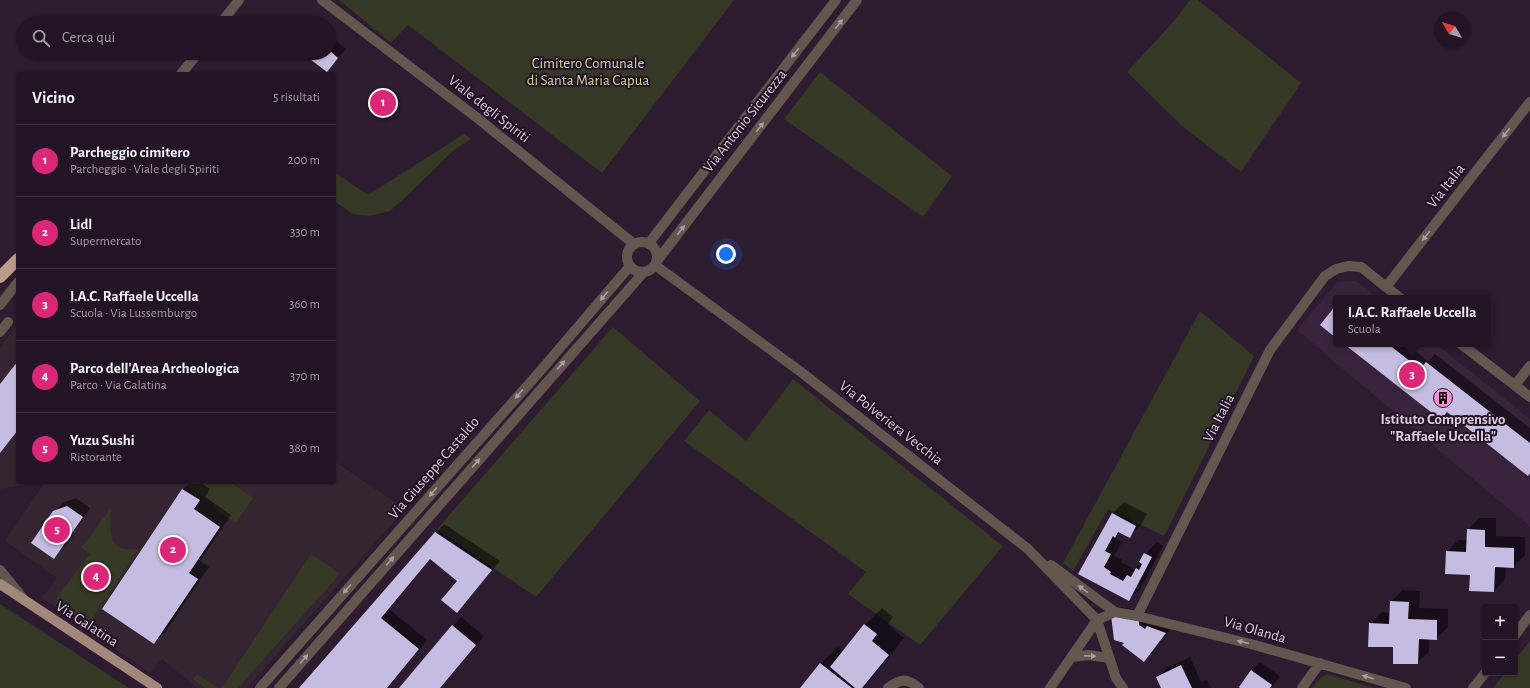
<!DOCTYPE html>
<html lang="it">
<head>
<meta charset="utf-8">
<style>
	body { margin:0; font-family:"Alegreya Sans",sans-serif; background:#2e2131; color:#f1f3f6 }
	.controls { position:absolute; right:12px; bottom:12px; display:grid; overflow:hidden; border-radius:4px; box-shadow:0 1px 3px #0004 }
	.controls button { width:36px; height:36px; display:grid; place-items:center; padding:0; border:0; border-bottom:1px solid #3f3341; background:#221424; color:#f1f3f6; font:20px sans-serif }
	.compass { position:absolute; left:1434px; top:12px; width:36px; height:36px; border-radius:50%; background:#221424; box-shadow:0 1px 3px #0004; rotate:308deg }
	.you { position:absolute; left:726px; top:254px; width:14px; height:14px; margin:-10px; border:3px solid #fff; border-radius:50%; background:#1a73e8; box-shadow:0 0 0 6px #1a73e833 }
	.badge { display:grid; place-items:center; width:26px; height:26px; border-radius:50%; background:#db2777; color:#fff; font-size:13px; font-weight:700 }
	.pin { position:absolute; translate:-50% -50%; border:2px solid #fff; box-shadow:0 1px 4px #0006 }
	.popup { position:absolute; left:1333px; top:295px; width:158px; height:52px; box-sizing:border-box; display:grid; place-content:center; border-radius:4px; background:#221424; filter:drop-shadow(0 1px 3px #0005); font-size:13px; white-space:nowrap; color:#a29ea6 }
	.popup b { font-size:15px; color:#f1f3f6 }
	.popup::after { content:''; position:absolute; left:50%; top:100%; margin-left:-8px; border:8px solid transparent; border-top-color:#221424 }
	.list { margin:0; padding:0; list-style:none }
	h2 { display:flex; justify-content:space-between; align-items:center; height:52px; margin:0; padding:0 16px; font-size:17px }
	h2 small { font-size:13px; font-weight:400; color:#a29ea6 }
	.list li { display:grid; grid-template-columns:26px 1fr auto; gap:12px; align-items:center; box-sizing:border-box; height:72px; padding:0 16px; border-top:1px solid #3f3341 }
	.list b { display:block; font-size:15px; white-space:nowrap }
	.list p { margin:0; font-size:13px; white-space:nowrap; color:#a29ea6 }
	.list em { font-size:13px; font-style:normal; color:#a29ea6 }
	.icon { flex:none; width:22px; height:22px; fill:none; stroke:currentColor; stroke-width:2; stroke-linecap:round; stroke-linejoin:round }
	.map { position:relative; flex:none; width:1530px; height:688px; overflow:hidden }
	.search { position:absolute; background:#221424; box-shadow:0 1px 3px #0004; left:16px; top:16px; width:320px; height:44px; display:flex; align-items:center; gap:10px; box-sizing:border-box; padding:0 14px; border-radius:22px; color:#a29ea6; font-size:15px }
	.panel { position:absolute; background:#221424; box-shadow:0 1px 3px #0004; left:16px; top:72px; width:320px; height:412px; border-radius:4px }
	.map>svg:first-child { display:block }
	.commercial { fill:#342531 }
	.built { fill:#39233c }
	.green { fill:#343824 }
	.shadow { fill:#0007 }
	.building { fill:#c4bde1 }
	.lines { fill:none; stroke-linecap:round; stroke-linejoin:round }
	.minor { stroke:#62564f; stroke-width:10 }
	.major { stroke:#a28879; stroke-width:10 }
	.highway { stroke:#bb9c8a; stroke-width:12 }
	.oneway { fill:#aa9ea4 }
	.labels { text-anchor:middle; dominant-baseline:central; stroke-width:4; stroke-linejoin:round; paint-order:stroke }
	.park-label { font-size:15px; fill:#cbd99d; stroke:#231226 }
	.street-label { font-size:15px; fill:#dacedc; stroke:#231226 }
	.poi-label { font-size:15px; font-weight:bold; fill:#dacedc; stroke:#231226 }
</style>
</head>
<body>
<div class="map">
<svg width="1530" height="688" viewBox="0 0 1530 688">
	<rect width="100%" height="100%" fill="#2d1b30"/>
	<!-- commercial -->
	<path class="commercial" d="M18 324V482H41L0 489V347Z
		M334 461 405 509 247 688H197L162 659 150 673 42 598 57 578 5 541 45 482H334Z"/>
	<!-- built -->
	<path class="built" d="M1356 281 1378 298H1336V344H1436L1530 419V527L1297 330 1337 282Z"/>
	<!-- green -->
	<path class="green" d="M339 0H734L602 173 408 25 391 43Z
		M1190 0H1198L1301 83 1241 172 1181 125 1127 72 1173 22Z
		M820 72 952 176 923 217 784 119Z
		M464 134 471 139 454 150 408 195 390 211 369 216 353 214 334 201V172L368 195Z
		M1200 311 1254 356 1164 536 1108 509 1073 571 1063 563Z
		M613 327 700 401 536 597 437 529Z
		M793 379 1003 546 920 645 848 594 866 572 684 441 709 410 746 441Z
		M188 482H230L253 498 236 523 212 507 214 503 186 485Z
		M111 508C110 531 106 553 139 549L89 624 54 601 90 554 81 548Z
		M311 554 340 574 238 688H222Z
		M0 604 129 688H0Z
		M1530 641V688H1493L1505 673H1515V660Z
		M197 674 218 688H205L193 679Z
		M1327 674 1375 688H1312L1319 679Z"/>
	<!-- shadow -->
	<path class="shadow" d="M329 35 346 49 326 71 304 53H329Z
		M1346 344H1407L1428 361 1435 354 1530 428V472L1448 412 1441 418Z
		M191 482H200L210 489 205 497 231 515 200 561 209 567 166 631 154 643 103 608 183 489Z
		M76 498 90 508 62 549 54 557V512L63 503Z
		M1124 502 1147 514 1141 525 1129 537 1120 532 1116 539 1122 542 1114 556 1122 560 1121 562 1134 569 1143 563 1145 554 1157 542 1163 546 1140 589 1128 600 1080 574 1113 513Z
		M1479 518H1496V536L1525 537V555L1513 567 1506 566 1505 579 1494 591 1471 574 1447 552 1458 540H1467L1468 530Z
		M444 524 500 561 465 603 457 612 458 580 431 558 389 609 427 640 388 688H300Z
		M1402 590 1420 591 1419 608 1448 609V627L1436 639H1429V652L1417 663 1394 646 1370 624 1382 612 1391 613V602Z
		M1121 607 1147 613V616L1174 624 1153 652 1144 660 1126 642 1112 616Z
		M882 608 893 617 888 624 904 638 864 688H801L821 663 838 647 844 651 865 625Z
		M461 617 484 636 440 688H400Z
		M1190 657 1201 682 1207 680 1211 688H1162L1157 677 1166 668Z
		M1260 662 1280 676 1271 688H1242L1240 686 1252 670Z"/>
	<!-- building -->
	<path class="building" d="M329 50 338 58 327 72 302 53H329Z
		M1336 305V338L1320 325Z
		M1344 344H1388L1420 369 1426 362 1530 443V473L1528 476 1447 412 1441 420Z
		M18 361V430L0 453V384Z
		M182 489 200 500 194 509 220 527 189 573 198 579 154 644 102 609Z
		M67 506 83 517 54 559 31 543 53 511Z
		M1112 513 1136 526 1130 538 1118 532 1115 538 1113 536 1105 551 1111 554 1104 567 1111 572 1110 574 1123 581 1127 575 1131 577 1136 568 1139 570 1142 564 1139 562 1144 553 1152 557 1129 601 1078 574Z
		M1467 529 1485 530V547L1514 548V568L1495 567 1494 592 1469 591 1470 575 1445 574 1446 551 1466 552Z
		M435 532 492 570 457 613 441 600 457 581 430 559 381 618 419 649 387 688H299Z
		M1390 601 1409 602 1408 619 1437 620V640L1419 639 1418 664H1393V647H1368L1369 623 1389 624Z
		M1111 615 1139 621V625L1145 629 1147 626 1166 633 1144 662 1122 645 1124 643 1114 640Z
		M864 624 877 634 872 641 889 655 862 688H855L830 667Z
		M452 625 476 645 440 688H399Z
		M820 663 852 688H800Z
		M1181 665 1192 688H1161L1156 677Z
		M1251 670 1272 685 1270 688H1240L1239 687Z"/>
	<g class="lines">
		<!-- minor -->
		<path class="minor" d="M322 0 476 117 634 244
			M221 23 239 0
			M181 74 198 53
			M627 257a15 15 0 1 1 30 0a15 15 0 1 1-30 0Z
			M649 243 836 0
			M657 261 857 0
			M655 265 801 372 1028 549 1097 620 1116 678 1123 688
			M1386 287 1530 102
			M0 305 18 282
			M0 332 8 322
			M1461 344 1530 397
			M1515 385 1530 366
			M1051 565 1115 612
			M0 570 22 597
			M1137 616 1270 350 1325 276 1336 269 1348 266 1361 267 1400 298
			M1097 620 1115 612 1137 616 1251 644 1406 688
			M1515 635 1530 615
			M1071 657 1089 655 1109 658
			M260 688 542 369 630 266
			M279 688 643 273
			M888 688C901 678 907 678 919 688
			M1050 688 1097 620
			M1302 688 1320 663
			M1473 688 1485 673"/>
		<!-- major -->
		<path class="major" d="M0 584 157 688"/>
		<!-- highway -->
		<path class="highway" d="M0 277 18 259"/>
	</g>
	<!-- one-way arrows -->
	<defs><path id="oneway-solid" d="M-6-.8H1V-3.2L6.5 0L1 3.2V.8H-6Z"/></defs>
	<g class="oneway">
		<use href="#oneway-solid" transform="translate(839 24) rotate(-52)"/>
		<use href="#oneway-solid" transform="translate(795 53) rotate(128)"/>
		<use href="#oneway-solid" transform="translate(760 127) rotate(-52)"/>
		<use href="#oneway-solid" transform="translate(1506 133) rotate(128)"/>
		<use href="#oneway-solid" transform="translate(681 230) rotate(-52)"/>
		<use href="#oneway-solid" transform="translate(1426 236) rotate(128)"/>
		<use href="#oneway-solid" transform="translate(604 296) rotate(131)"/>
		<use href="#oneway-solid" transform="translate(561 365) rotate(-49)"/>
		<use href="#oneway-solid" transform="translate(519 394) rotate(131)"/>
		<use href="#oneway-solid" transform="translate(476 463) rotate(-49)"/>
		<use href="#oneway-solid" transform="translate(433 492) rotate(131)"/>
		<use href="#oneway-solid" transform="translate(390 561) rotate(-49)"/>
		<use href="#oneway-solid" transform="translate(347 589) rotate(131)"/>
		<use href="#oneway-solid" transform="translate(1083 589) rotate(-144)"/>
		<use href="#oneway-solid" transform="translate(1243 642) rotate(-166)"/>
		<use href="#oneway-solid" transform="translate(1090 656) rotate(2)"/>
		<use href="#oneway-solid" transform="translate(304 659) rotate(-49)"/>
		<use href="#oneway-solid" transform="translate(1368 677) rotate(-164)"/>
	</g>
	<!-- icons -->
	<defs>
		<g id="building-disc" transform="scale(1)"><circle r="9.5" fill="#f690d0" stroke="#231226"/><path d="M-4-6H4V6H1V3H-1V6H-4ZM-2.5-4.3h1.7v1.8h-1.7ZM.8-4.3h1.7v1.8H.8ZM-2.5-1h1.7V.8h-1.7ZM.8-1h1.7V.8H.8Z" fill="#111"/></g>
	</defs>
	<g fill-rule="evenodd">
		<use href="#building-disc" x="1443" y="398"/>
	</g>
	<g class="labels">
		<!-- park labels -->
		<g class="park-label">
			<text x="588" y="63">Cimitero Comunale<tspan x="588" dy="17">di Santa Maria Capua</tspan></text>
		</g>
		<!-- street labels -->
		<g class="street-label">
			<text transform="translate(489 109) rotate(38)">Viale degli Spiriti</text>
			<text transform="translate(745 121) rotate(-52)">Via Antonio Sicurezza</text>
			<text transform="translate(1446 186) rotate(-52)">Via Italia</text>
			<text transform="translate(1219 418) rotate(-63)">Via Italia</text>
			<text transform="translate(891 423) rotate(38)">Via Polveriera Vecchia</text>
			<text transform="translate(434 468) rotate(-49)">Via Giuseppe Castaldo</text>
			<text transform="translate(87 624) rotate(33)">Via Galatina</text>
			<text transform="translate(1255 630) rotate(16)">Via Olanda</text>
		</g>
		<!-- poi labels -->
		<g class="poi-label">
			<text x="1443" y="419">Istituto Comprensivo<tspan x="1443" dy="17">"Raffaele Uccella"</tspan></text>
		</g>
	</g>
</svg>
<div class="controls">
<button>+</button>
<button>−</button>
</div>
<svg class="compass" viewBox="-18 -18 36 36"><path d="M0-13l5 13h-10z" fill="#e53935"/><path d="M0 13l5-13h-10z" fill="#a29ea6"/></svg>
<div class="you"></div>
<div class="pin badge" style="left:383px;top:103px">1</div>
<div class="pin badge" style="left:173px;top:550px">2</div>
<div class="pin badge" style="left:1412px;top:375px">3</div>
<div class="popup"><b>I.A.C. Raffaele Uccella</b>Scuola</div>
<div class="pin badge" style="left:96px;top:577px">4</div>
<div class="pin badge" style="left:57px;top:530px">5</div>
<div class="search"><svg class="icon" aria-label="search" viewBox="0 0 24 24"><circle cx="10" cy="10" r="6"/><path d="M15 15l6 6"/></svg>Cerca qui</div>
<section class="panel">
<h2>Vicino<small>5 risultati</small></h2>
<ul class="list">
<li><span class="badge">1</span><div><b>Parcheggio cimitero</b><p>Parcheggio · Viale degli Spiriti</p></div><em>200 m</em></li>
<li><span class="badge">2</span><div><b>Lidl</b><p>Supermercato</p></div><em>330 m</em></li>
<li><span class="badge">3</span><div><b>I.A.C. Raffaele Uccella</b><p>Scuola · Via Lussemburgo</p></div><em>360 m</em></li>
<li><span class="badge">4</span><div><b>Parco dell'Area Archeologica</b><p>Parco · Via Galatina</p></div><em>370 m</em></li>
<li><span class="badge">5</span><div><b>Yuzu Sushi</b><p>Ristorante</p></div><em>380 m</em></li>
</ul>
</section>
</div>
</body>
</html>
